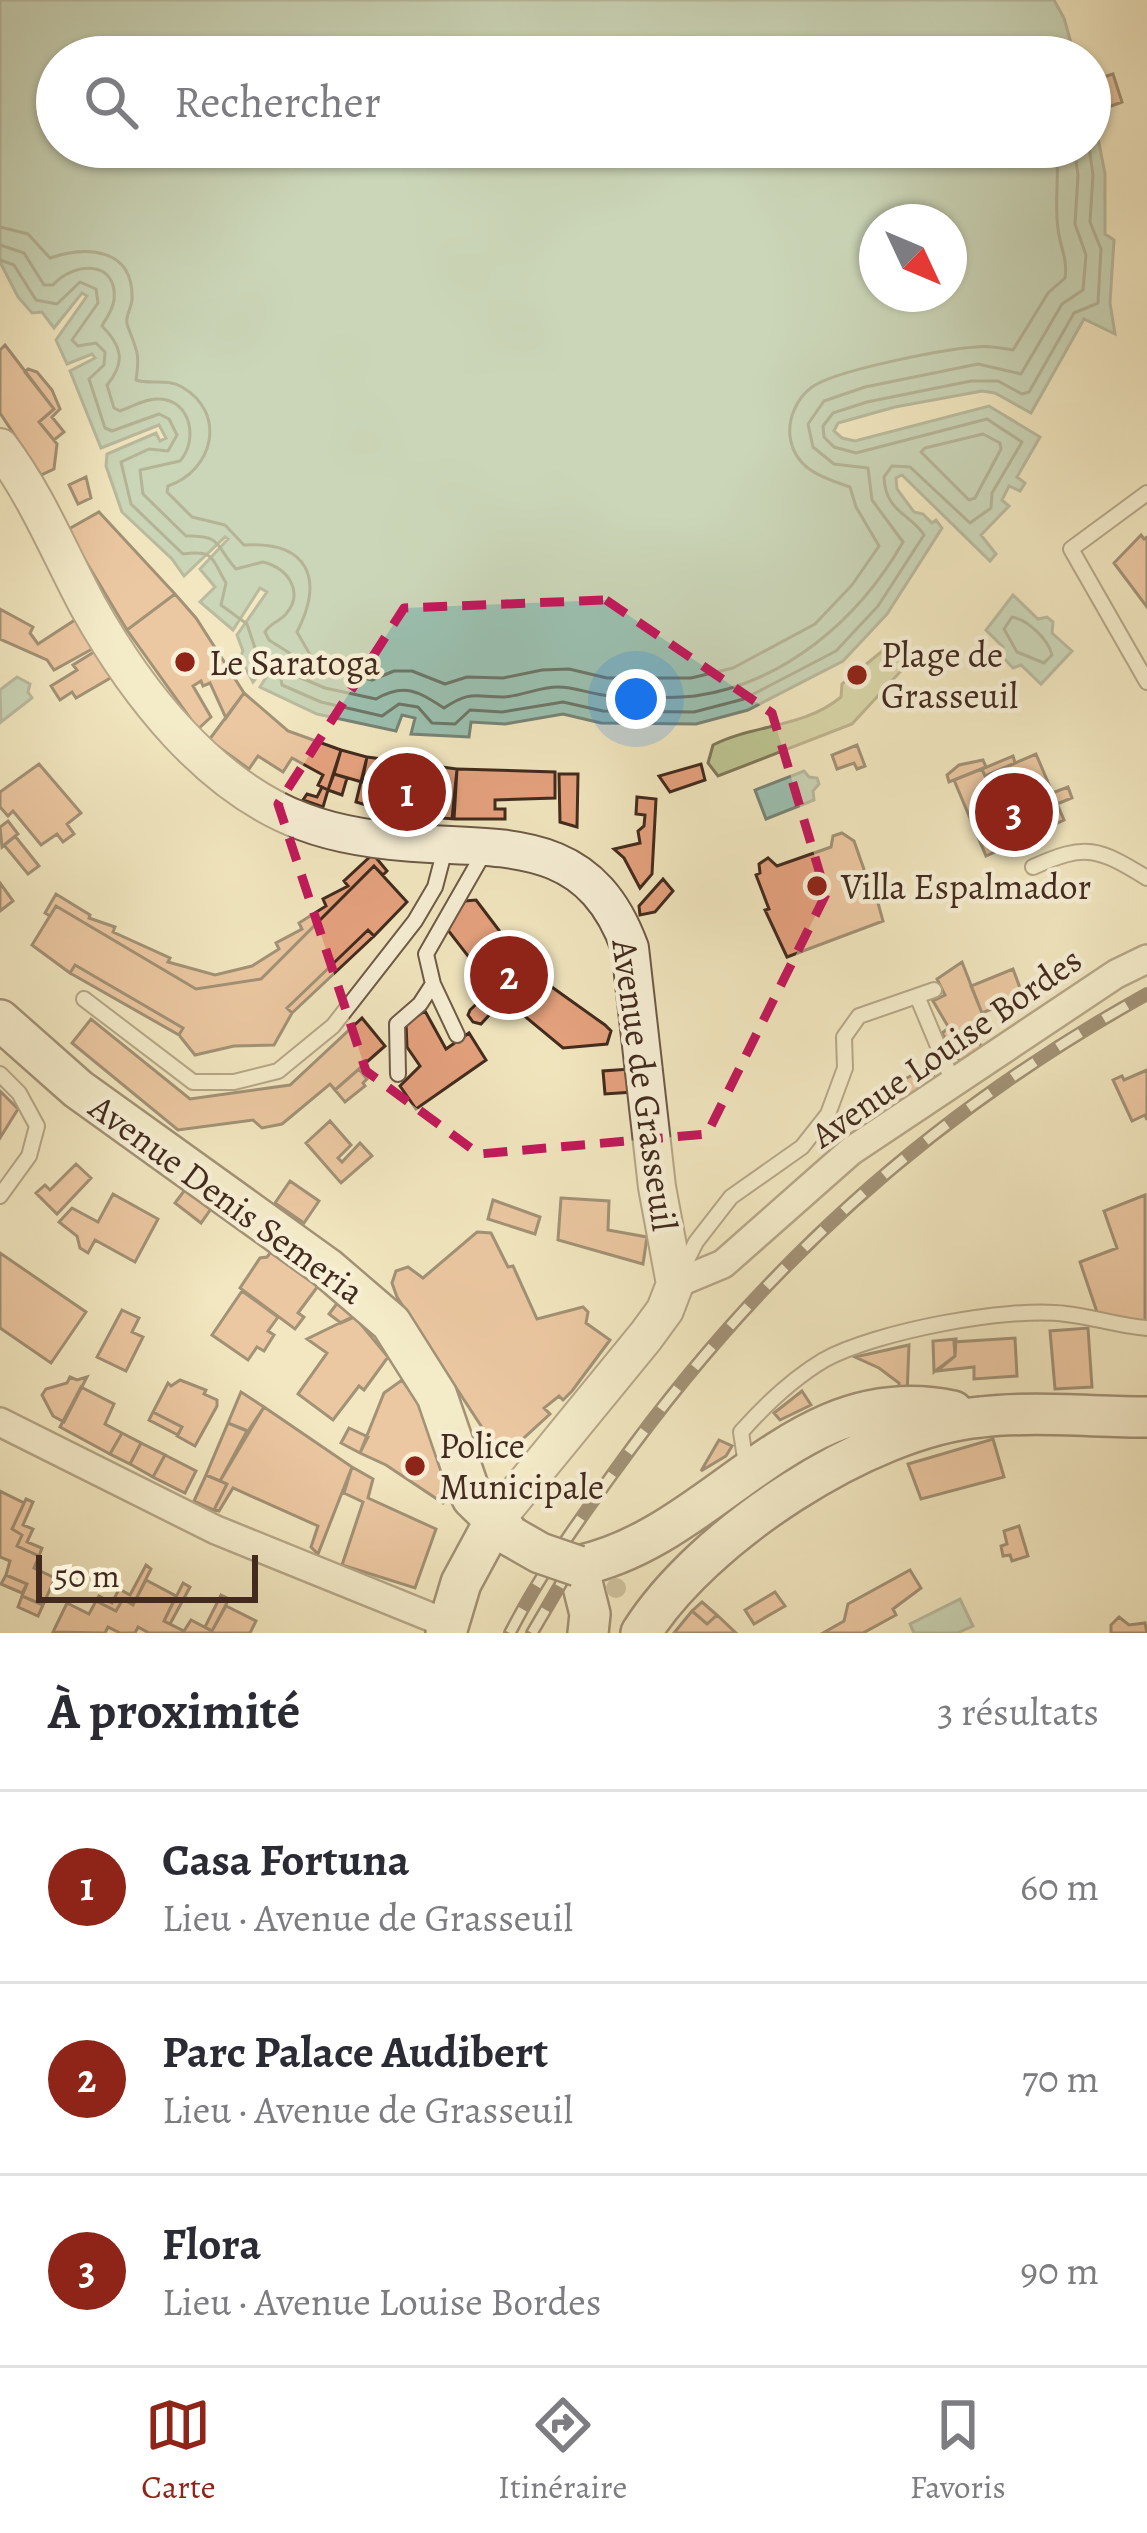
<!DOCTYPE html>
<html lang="fr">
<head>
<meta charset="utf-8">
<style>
	body { margin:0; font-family:Alegreya,serif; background:#f2f2f3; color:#2b2b33 }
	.compass { position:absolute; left:859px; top:204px; width:108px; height:108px; border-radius:50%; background:#fff; box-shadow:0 3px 9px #0004; rotate:134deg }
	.scale { position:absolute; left:36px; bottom:30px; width:222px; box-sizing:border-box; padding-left:12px; border:6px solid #422b1e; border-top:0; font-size:33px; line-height:42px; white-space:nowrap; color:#422b1e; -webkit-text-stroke:9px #f7efd6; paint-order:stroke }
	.you { position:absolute; left:636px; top:699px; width:42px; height:42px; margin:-30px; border:9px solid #fff; border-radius:50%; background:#1a73e8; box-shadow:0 0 0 18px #1a73e833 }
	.badge { display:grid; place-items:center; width:78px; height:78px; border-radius:50%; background:#8f2418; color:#fff; font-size:39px; font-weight:700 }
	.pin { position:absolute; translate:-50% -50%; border:6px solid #fff; box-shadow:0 3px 12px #0006 }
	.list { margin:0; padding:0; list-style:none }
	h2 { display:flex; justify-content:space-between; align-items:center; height:156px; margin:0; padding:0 48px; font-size:51px }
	h2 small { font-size:39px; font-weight:400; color:#7c7c81 }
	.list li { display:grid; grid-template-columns:78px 1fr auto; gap:36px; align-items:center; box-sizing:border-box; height:192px; padding:0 48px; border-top:3px solid #e1e1e2 }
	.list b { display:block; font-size:45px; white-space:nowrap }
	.list p { margin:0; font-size:39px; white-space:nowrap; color:#7c7c81 }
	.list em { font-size:39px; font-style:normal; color:#7c7c81 }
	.icon { flex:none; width:66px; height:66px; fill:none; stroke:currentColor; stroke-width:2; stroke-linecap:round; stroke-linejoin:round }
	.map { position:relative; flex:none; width:1147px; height:1633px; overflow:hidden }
	.search { position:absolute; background:#fff; box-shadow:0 3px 9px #0004; left:36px; right:36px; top:36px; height:132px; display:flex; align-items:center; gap:30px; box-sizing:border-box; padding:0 42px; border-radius:66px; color:#7c7c81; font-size:45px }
	.sheet { height:732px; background:#fff }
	nav { display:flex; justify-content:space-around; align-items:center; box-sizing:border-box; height:168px; border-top:3px solid #e1e1e2; background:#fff; font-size:33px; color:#7c7c81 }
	nav a { display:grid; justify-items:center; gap:6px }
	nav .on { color:#8f2418 }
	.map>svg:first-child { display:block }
	.green { fill:#bcc591; stroke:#7f7858; stroke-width:3 }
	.water { fill:#9bc0b0; stroke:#778476; stroke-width:3; fill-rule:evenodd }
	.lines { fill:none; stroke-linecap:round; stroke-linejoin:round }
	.shore { stroke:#6e7667; stroke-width:3 }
	.building { fill:#e5a27e; stroke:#422b1e; stroke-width:3 }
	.service-casing { stroke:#6e5a46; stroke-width:18 }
	.minor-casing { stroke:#6e5a46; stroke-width:32 }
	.tertiary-casing { stroke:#6e5a46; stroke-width:40 }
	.secondary-casing { stroke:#422b1e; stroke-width:44 }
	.service { stroke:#f7efd6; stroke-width:14 }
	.minor { stroke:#f7efd6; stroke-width:27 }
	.tertiary { stroke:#f7efd6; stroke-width:36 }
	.secondary { stroke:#f7efd6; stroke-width:39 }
	.rail-casing { stroke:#422b1e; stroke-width:14 }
	.rail { stroke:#f7efd6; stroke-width:9; stroke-dasharray:27; stroke-linecap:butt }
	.secondary-bridge-casing { stroke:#422b1e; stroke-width:44; stroke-linecap:butt }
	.secondary-bridge { stroke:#f7efd6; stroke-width:39 }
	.tree { fill:#a29577 }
	.marked { fill:none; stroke:#c2185b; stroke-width:9; stroke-dasharray:24 15; stroke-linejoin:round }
	.poi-dot { fill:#8f2418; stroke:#f7efd6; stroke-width:4.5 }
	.labels { text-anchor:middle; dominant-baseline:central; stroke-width:9; stroke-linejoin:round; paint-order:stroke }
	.poi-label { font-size:36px; fill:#422b1e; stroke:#f7efd6; text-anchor:start }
	.street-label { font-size:36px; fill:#422b1e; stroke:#f7efd6 }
</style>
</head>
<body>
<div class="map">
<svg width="1147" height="1633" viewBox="0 0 1147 1633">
	<rect width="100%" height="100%" fill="#f2e7c0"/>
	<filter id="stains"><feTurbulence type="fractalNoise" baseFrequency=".00167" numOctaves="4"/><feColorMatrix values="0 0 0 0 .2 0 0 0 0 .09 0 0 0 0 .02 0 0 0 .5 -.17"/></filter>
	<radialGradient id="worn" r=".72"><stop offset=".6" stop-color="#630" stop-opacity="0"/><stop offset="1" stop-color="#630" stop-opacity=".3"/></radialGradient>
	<!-- green -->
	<path class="green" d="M892 643 912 659 852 724 718 776 708 763 713 745C754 724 804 728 841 697L842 684Z"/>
	<!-- water -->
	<path class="water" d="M0 0H1054L1064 18 1075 57H57V147H1090V97L1105 174V234L1114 240 1110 303 1115 334 1084 319 1031 413 995 393 982 391 895 407 838 423 834 431 842 438 855 441 989 406 1040 437 1017 477 1025 483 1020 491 1009 486 1002 500 1009 506 981 535 996 554 990 561 902 475 896 478 897 489 914 512 923 514 932 523 936 520 942 528 887 614 843 661 748 710 696 724 601 723 563 714 505 724 471 722 469 737 411 734 415 718 402 715 396 731 317 714 260 687 270 671 265 667 253 682 240 658 243 651 237 635 267 592 260 588 233 630 200 602 215 587 200 569 228 539 225 537 184 576 172 559 122 512 106 466 107 454 156 433 160 441 166 438 159 425 101 448 70 371 95 358 92 354 67 364 56 340 87 296 82 293 54 328 42 312 32 313 18 297 0 262ZM949 222V294H877V222Z
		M1013 595 1038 619 1047 617 1053 622 1052 633 1072 651 1041 684 1021 665 1013 668 1002 656 1003 647 986 630Z
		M17 677 30 684 28 692 32 698 1 722 0 690Z
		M804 771 809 777 817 778 819 784 813 791 814 800 766 819 755 790Z
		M960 1599 973 1626 957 1633H914L910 1624Z"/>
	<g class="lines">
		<!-- shore -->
		<path class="shore" d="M0 227 28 234 50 258C86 246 134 247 132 300 131 309 124 318 128 327 137 351 140 353 136 380 150 385 167 378 182 387 227 413 214 470 168 486L167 492 192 517 225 525 244 545C309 541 324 579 297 632L316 665 372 680 394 671H412L445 684 467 677 503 678 542 670 569 669 607 678H691L733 668 815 624 852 585 879 546 856 507 850 487C823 478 794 469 790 436 788 418 797 398 812 387 836 370 945 349 976 347 989 345 1001 348 1013 350L1048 293 1065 278C1068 259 1060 247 1058 229 1054 202 1060 174 1056 147
			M0 245 24 253 44 285H53C73 262 118 259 114 300 113 310 106 318 102 326 122 346 126 362 107 385L114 408 120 411C132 407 146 398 159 399 192 400 198 441 180 461L140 470 143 494 186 536C223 535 215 546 236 569L263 562C287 568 305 591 286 614 279 622 270 623 265 632L269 640 291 654 299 677 325 688 376 699C405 682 419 692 444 708 471 690 475 697 504 697 522 696 539 687 558 687 574 687 588 693 603 695 617 698 681 698 695 696 785 683 859 619 903 542L872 500 868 468 834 464 813 447 808 424 824 401 865 387 978 364 1021 374 1062 304 1083 290 1086 255 1075 224 1078 175 1074 147
			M0 260 14 265 36 300 57 304 80 282 96 289 98 303 72 340 78 346 96 343 105 352 104 365 89 379 105 428 112 431 159 414 169 419 177 435 168 451 149 449 121 462 131 504 183 554C214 550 211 557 226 583L221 605 247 624 257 654 278 662 282 685 321 702 382 716 399 704 418 707 432 723 455 724 470 710 502 712 563 702 603 711 694 712 744 699 836 651 878 606 924 535C911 514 885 512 884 477L892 466 910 467 970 523 991 508 992 493 1022 442 987 419 856 453 834 447 824 437 823 426 833 413 867 402 971 381H998L1022 394 1029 392 1074 313 1098 303 1101 249 1090 222 1093 175 1089 147
			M983 434 1000 443 1001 449 975 498 969 500 921 452 925 448Z
			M1012 617C1028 620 1048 639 1052 655L1044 663 1017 652 1004 629Z"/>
	</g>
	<!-- building -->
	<path class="building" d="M1113 74 1122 102 1103 109 1094 80Z
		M5 345 54 409 39 422 57 444 54 469 41 475 0 413V350Z
		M28 369 37 372 52 390 60 409 52 417 64 432 54 440 39 422 54 409 25 372Z
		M86 477 91 498 78 504 69 485Z
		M99 512 175 594 127 630 67 530Z
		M1141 535 1144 539 1147 537V607L1114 563Z
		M175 594 196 618 244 693 226 718 210 683 203 686 201 681 193 686 211 717 198 729 127 630Z
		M0 609 33 627 30 633 38 644 78 618 94 648 54 670 47 660 0 639Z
		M102 647 119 673 76 698 72 692 60 700 51 686 77 670 73 665Z
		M244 693 288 731 341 750 328 790 318 785 323 775 292 758 283 772 258 756 249 769 209 740Z
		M857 745 865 766 857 769 854 763 837 769 832 755Z
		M341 750 367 757 362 782 334 774Z
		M1036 754 1064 820 986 856 954 780 982 769 985 776Z
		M1013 756 1015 763 985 776 982 769Z
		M367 757 457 769 454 819 399 815 356 802Z
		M983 760 986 767 949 782 947 775 959 765Z
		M39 764 81 813 67 824 74 834 63 842 57 834 41 845 13 811 8 816 0 807V792Z
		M701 764 705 780 670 792 659 776Z
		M457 769 555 772V798L495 800V809H505V819H452Z
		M334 774 347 778 342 795 328 790Z
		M559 774H578L577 827 560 822Z
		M322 787 328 790 323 807 303 800 307 794 317 797Z
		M1068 787 1072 798 1057 804 1052 793Z
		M637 797 656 799 652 874 640 888 624 858 614 849 640 843 638 831 644 826 645 815 636 814Z
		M8 821 18 834 2 847 0 827Z
		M1043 830 1047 837 1007 854 1004 847Z
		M842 833 854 841 866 875 870 874 883 921 787 957 765 910 769 909 756 875 760 873 759 864 768 858 777 866 831 847 833 836Z
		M15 836 39 866 28 874 4 845Z
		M373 854 387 871 383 875 374 866 261 979 196 989 56 906 50 916 45 913 56 894 90 915 89 918 115 927 113 932 170 958 168 962 215 975 252 966 279 949 276 943 302 929 299 923 326 906 323 899 348 886 344 881Z
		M374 866 407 902 374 936 368 930 287 1008 292 1013 274 1045 234 1046 195 1055 179 1035 183 1028 75 965 70 973 32 945 56 906 196 989 261 979Z
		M663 879 673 891 655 912 640 915 639 906Z
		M0 883 13 901 0 911Z
		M476 900 520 958 542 980 605 1025 611 1031 607 1044 563 1048 504 999 481 1024 473 1022 468 1015 470 1010 493 988 447 929 465 901Z
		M368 930 374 936 292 1013 287 1008Z
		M962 962 987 1026 974 1034 984 1051 962 1064 942 1033 949 1028 933 1001 945 995 937 979Z
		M75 965 183 1028 179 1035 70 973Z
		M1013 969 1023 996 982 1013 971 986Z
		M425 1011 446 1049 469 1033 486 1060 416 1109 400 1086 420 1066 407 1047 406 1023Z
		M362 1018 385 1046 335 1090 330 1084 282 1124 262 1128 253 1120 178 1130 72 1043 91 1019 190 1099 290 1085Z
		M927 1067 937 1081 876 1116 867 1100Z
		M359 1069 367 1079 363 1083 365 1086 345 1102 335 1090Z
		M630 1069 633 1092 605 1094 603 1071Z
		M1147 1070V1120L1145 1115 1132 1121 1113 1080 1122 1076 1124 1080Z
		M0 1091 18 1109 0 1138Z
		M330 1121 351 1145 338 1158 342 1162 360 1143 372 1156 341 1183 306 1143Z
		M76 1164 91 1178 57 1214 36 1193 45 1185 50 1190Z
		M290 1181 319 1201 304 1223 275 1203Z
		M187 1187 213 1206 201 1223 175 1203Z
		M113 1194 158 1219 135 1262 95 1240 88 1253 80 1248 77 1236 59 1222 72 1208 98 1222Z
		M1145 1195V1322L1098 1315 1080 1262 1117 1248 1104 1211Z
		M561 1198 609 1201 608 1230 647 1237 643 1264 558 1240Z
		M493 1200 540 1217 535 1234 488 1219Z
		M477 1232 491 1233 508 1267 513 1266 537 1319 583 1307 588 1312 586 1323 610 1340 572 1391 563 1400 559 1396 544 1408 550 1414 502 1458 397 1297 392 1283 396 1271 408 1267 423 1278Z
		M274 1248 321 1282 298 1313 304 1317 295 1329 240 1288 260 1258 267 1257Z
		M0 1253 86 1312 51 1363 0 1328Z
		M242 1291 278 1317 268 1331 274 1335 264 1351 257 1347 248 1360 212 1335Z
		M342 1297 361 1314 341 1323 329 1314Z
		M122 1310 139 1318 132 1332 143 1337 126 1371 97 1357Z
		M354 1316 388 1357 364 1390 359 1386 333 1420 298 1394 327 1353 307 1339Z
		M1088 1328 1092 1387 1055 1389 1050 1331Z
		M1015 1338 1017 1376 974 1379V1367L937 1371 955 1356 954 1342Z
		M956 1339 955 1356 934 1372 933 1341Z
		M909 1345 907 1395 899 1390V1383L879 1368 855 1357Z
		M70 1377 77 1380 87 1377 64 1422 53 1416 42 1395 46 1389 67 1383Z
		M180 1380 206 1390 204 1394 217 1400V1406L195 1446 177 1436 182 1427 153 1412 168 1383 171 1386Z
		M402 1380 428 1417 448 1498 443 1503 386 1465 360 1453 384 1393Z
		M81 1387 114 1404 105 1424 122 1433 110 1454 60 1427Z
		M802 1391 811 1405 780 1420 774 1413Z
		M241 1392 264 1407 248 1431 228 1423Z
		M264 1407 352 1467 318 1554 311 1547 318 1526 233 1488 219 1511 214 1510 227 1484 220 1481Z
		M153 1412 182 1427 178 1435 149 1420Z
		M228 1423 247 1431 220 1481 206 1475Z
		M349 1428 368 1437 360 1453 341 1443Z
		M122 1433 141 1443 130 1464 110 1454Z
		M993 1439 1004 1477 921 1499 908 1464Z
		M719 1440 732 1446 726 1456 701 1471Z
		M141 1443 165 1455 153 1477 130 1464Z
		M165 1455 196 1471 185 1493 153 1477Z
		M352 1467 373 1479 368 1498 436 1529 415 1588 342 1565 363 1502 344 1493Z
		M206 1475 227 1484 214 1510 194 1501Z
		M0 1491 24 1503 12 1529 22 1535 17 1546 39 1556 34 1568 55 1578 43 1605 22 1596 27 1584 6 1575 10 1561 0 1557Z
		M26 1499 33 1502 23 1525 33 1529 27 1542 42 1548 39 1556 17 1546 22 1535 12 1529Z
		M1019 1526 1028 1556 1012 1561 1010 1555 1003 1556 1001 1546 1007 1544 1004 1531Z
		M146 1565 151 1569 133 1605 123 1599 116 1611 96 1601 99 1596 112 1603 119 1589 130 1595Z
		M910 1570 921 1588 893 1609 896 1615 863 1633H823L844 1621 848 1604Z
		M6 1575 27 1584 22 1593 1 1584Z
		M146 1580 176 1596 164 1621 184 1631 191 1620 212 1631 226 1606 256 1621 250 1633H149L138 1627 135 1633H120L108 1627 105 1633 53 1632 67 1603 89 1614 96 1601 116 1611 123 1599 133 1605Z
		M183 1583 190 1587 170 1624 164 1621Z
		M775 1592 785 1606 754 1624 745 1610Z
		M221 1595 229 1599 212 1631 205 1627Z
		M22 1596 43 1605 38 1616 18 1607Z
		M702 1602 717 1615 707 1624 692 1611Z
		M692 1611 707 1624 717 1615 736 1633H674Z
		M1119 1617 1129 1625 1145 1623 1147 1633H1111V1625Z"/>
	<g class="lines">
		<!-- service casing -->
		<g class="service-casing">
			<path id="service" d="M1147 493 1071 549 1147 682
				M1033 867C1086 843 1098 848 1147 878
				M433 984 457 1035
				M917 996 953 1082
				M84 999 193 1082H234L278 1071 333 1026 415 921 435 887 445 849
				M0 1074 19 1093 37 1126 29 1156 0 1196
				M398 1074 397 1024 420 1004 433 984 426 954 486 849
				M680 1274 696 1242 731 1197 802 1147 828 1114 845 1068 844 1037 859 1016 934 990
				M746 1465 741 1432C765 1405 792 1379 824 1360 874 1332 1008 1306 1066 1314 1094 1317 1119 1326 1147 1328"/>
		</g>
		<!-- minor casing -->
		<g class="minor-casing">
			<path id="minor" d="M675 1284 723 1264 851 1151 1116 974 1147 959
				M0 1422 216 1530 448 1624"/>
		</g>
		<!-- tertiary casing -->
		<g class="tertiary-casing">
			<path id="tertiary" d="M0 447C37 496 59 552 88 606 136 692 209 787 304 822 341 836 390 842 430 844 523 848 593 847 630 948L657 1187 675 1284 665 1310 646 1336 494 1522"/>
		</g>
		<!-- secondary casing -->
		<g class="secondary-casing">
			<path id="secondary" d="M0 1020 78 1089 327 1268 391 1323 437 1396 472 1498 512 1537
				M446 1633 461 1583 494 1522
				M588 1633 590 1614 578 1566C718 1536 794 1378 953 1411
				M641 1633C702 1536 867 1427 981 1417 1035 1411 1093 1417 1147 1417"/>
		</g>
		<!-- service -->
		<use href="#service" class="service"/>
		<!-- minor -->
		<use href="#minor" class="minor"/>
		<!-- tertiary -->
		<use href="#tertiary" class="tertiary"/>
		<!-- secondary -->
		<use href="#secondary" class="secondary"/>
		<!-- rail casing -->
		<g class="rail-casing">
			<path id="rail" d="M510 1633C539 1576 577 1523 614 1472 759 1269 929 1115 1147 994
				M532 1633 573 1563"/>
		</g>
		<!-- rail -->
		<use href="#rail" class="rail"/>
		<!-- secondary-bridge casing -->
		<g class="secondary-bridge-casing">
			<path id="secondary-bridge" d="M512 1537 540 1553 578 1566"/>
		</g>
		<!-- secondary-bridge -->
		<use href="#secondary-bridge" class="secondary-bridge"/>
	</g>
	<!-- trees -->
	<circle class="tree" cx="616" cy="1588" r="10"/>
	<!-- marked area -->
	<path d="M0 0H1147V1633H0ZM606 600 772 713 826 894 707 1134 479 1154 366 1071 278 804 404 608Z" fill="#f2e7c0" fill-opacity=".55" fill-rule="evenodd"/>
	<path class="marked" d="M606 600 772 713 826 894 707 1134 479 1154 366 1071 278 804 404 608Z"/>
	<!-- markers -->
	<g class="poi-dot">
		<circle cx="185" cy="662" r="12"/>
		<circle cx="857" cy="675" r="12"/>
		<circle cx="817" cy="886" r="12"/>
		<circle cx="415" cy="1466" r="12"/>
	</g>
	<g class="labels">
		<!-- poi labels -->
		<g class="poi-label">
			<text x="881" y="654">Plage de<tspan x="881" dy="41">Grasseuil</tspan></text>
			<text x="209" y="662">Le Saratoga</text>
			<text x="841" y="886">Villa Espalmador</text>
			<text x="439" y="1445">Police<tspan x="439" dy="41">Municipale</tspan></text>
		</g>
		<!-- street labels -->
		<g class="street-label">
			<text transform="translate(946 1047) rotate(-35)">Avenue Louise Bordes</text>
			<text transform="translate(645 1085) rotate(82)">Avenue de Grasseuil</text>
			<text transform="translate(227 1199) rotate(36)">Avenue Denis Semeria</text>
		</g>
	</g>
	<rect width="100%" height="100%" filter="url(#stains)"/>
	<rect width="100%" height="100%" fill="url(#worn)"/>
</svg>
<svg class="compass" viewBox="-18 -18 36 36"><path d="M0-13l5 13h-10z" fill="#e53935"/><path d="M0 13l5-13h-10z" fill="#7c7c81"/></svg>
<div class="scale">50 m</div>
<div class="you"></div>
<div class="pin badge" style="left:407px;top:792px">1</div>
<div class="pin badge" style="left:509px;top:975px">2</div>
<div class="pin badge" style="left:1014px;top:812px">3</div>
<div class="search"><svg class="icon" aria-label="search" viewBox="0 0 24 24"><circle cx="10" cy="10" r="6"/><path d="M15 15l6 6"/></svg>Rechercher</div>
</div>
<section class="sheet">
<h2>À proximité<small>3 résultats</small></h2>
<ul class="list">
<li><span class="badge">1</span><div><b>Casa Fortuna</b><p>Lieu · Avenue de Grasseuil</p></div><em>60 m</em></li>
<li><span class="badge">2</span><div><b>Parc Palace Audibert</b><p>Lieu · Avenue de Grasseuil</p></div><em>70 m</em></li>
<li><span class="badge">3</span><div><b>Flora</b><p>Lieu · Avenue Louise Bordes</p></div><em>90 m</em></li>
</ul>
</section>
<nav>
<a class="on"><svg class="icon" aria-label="map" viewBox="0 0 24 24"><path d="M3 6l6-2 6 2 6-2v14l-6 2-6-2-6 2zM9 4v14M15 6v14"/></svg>Carte</a>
<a><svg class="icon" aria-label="directions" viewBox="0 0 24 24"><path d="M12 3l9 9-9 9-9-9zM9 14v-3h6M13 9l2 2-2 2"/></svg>Itinéraire</a>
<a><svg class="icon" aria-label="saved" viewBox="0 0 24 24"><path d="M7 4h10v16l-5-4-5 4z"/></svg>Favoris</a>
</nav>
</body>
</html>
